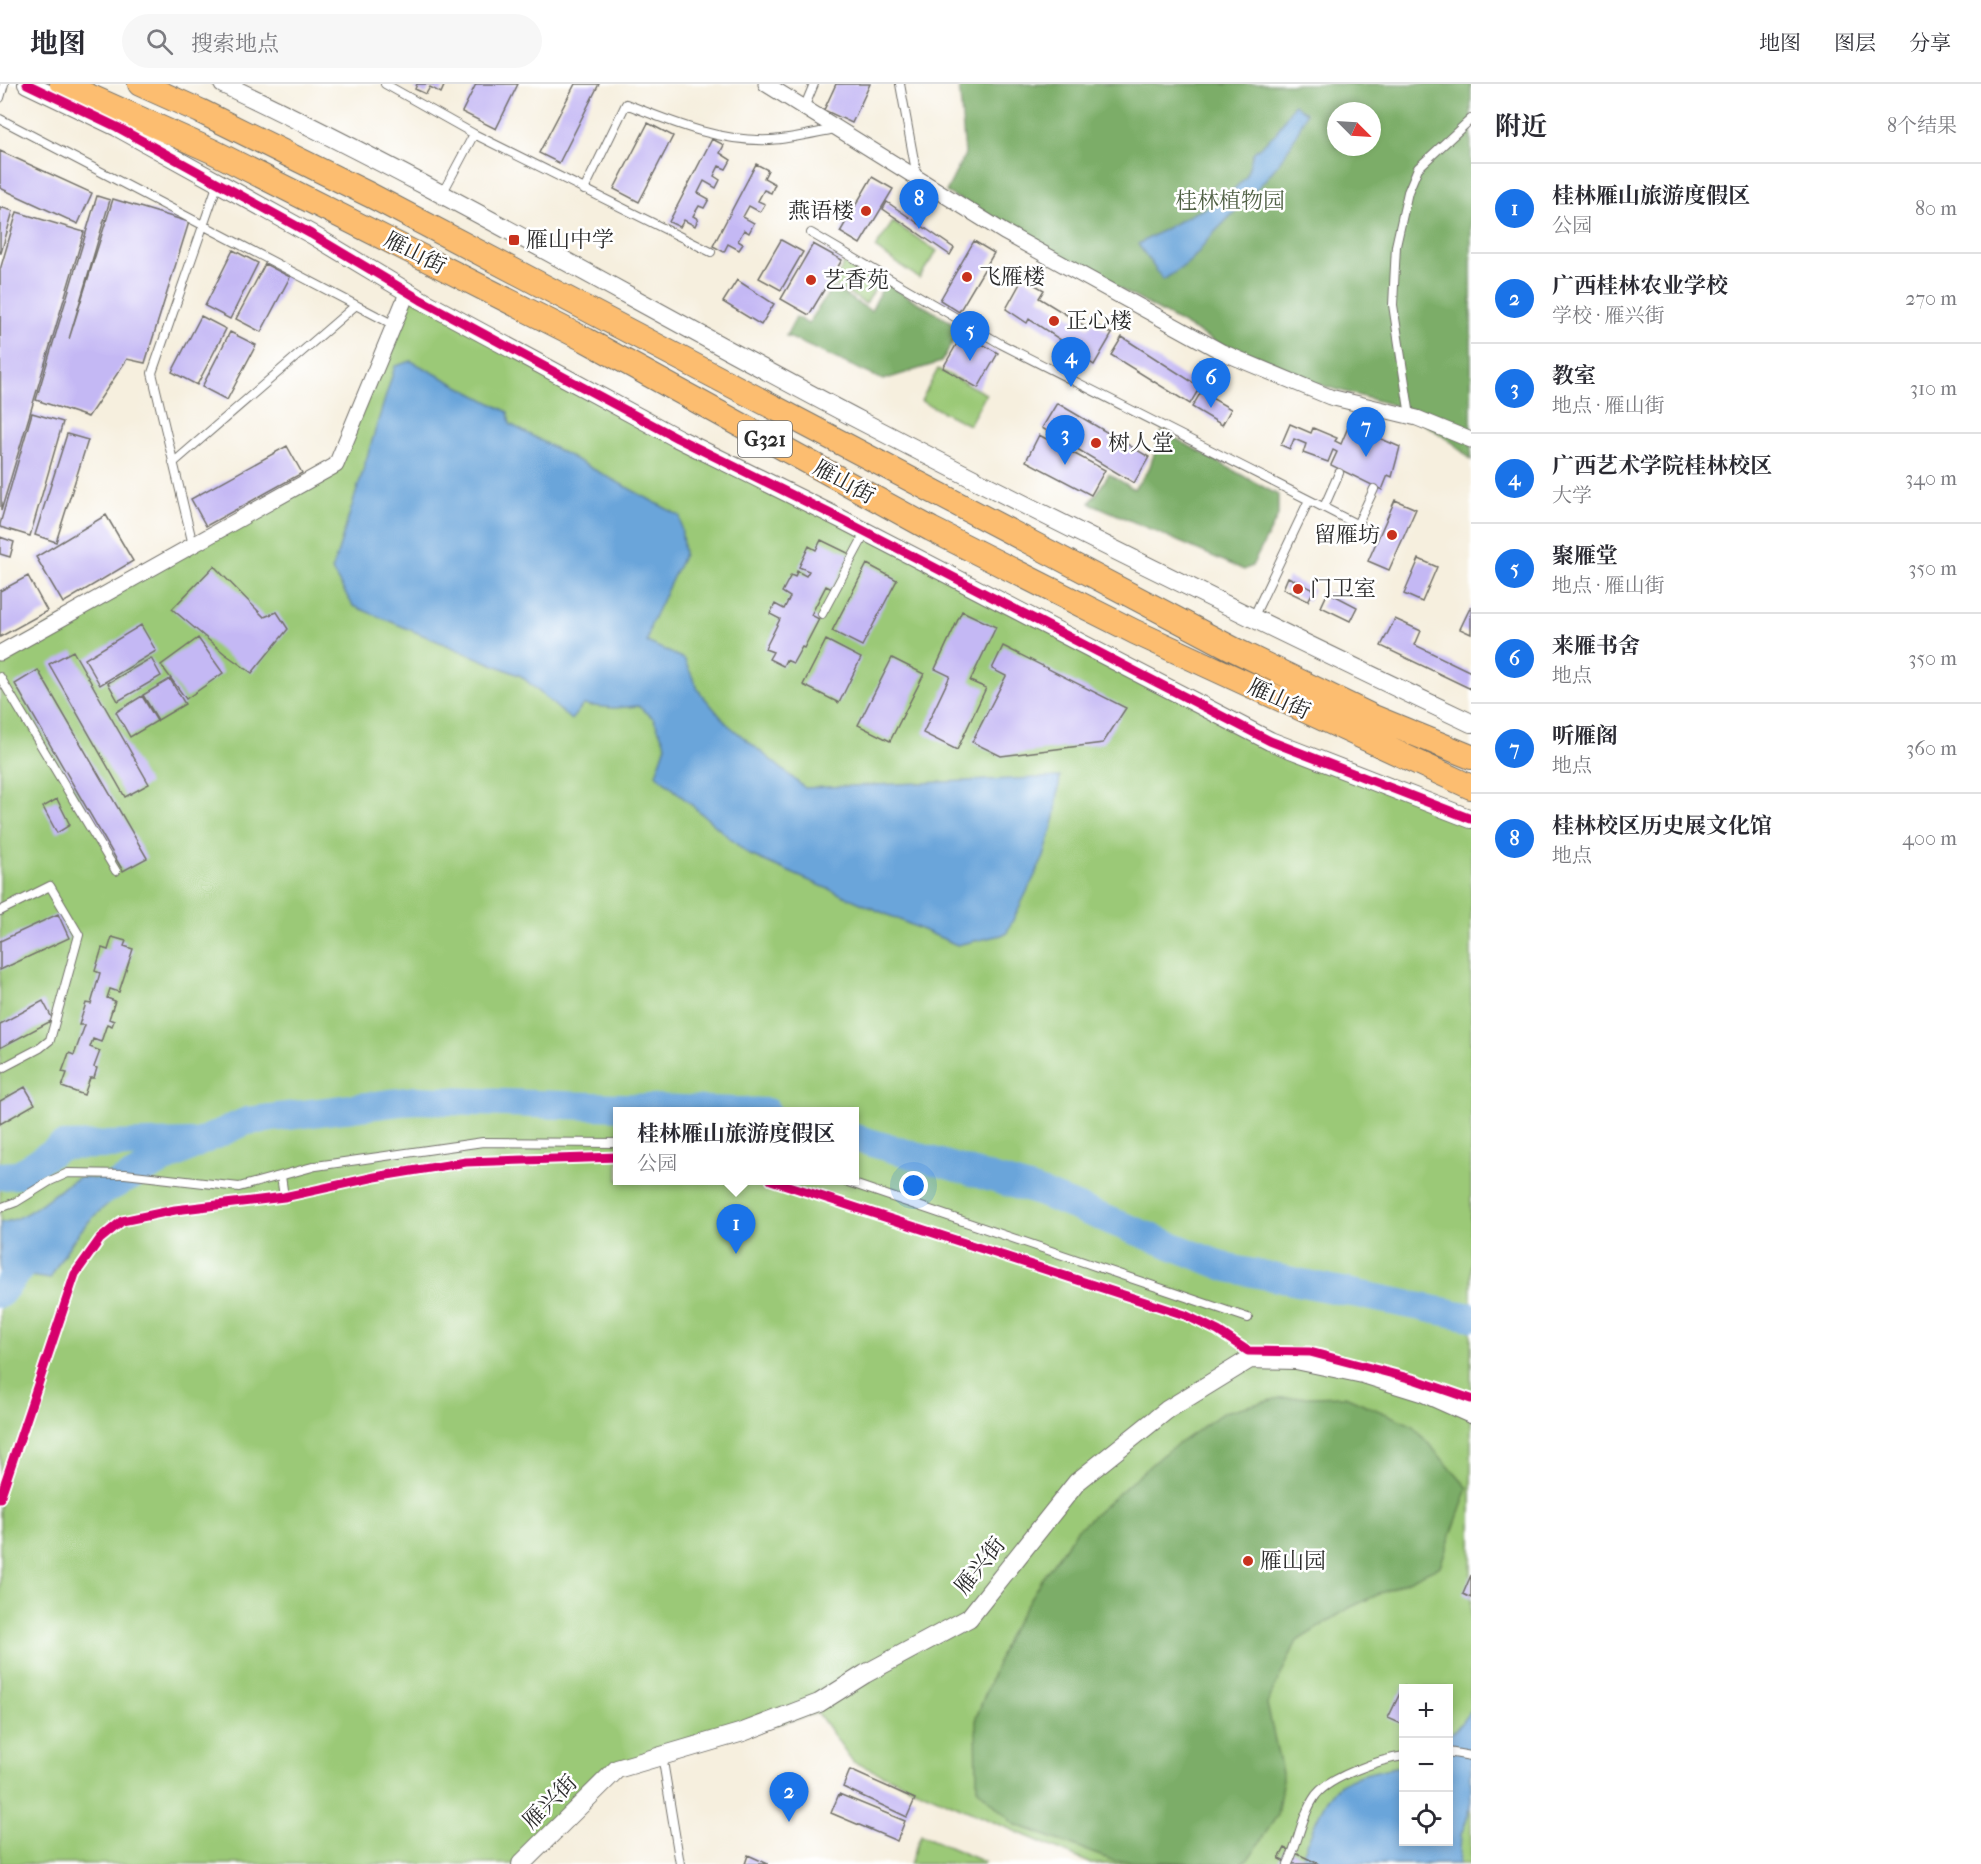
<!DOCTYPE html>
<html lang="zh">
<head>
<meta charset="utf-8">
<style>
	body { margin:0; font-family:"IM FELL French Canon","Noto Serif SC",serif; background:#f7f7f7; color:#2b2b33 }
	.controls { position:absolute; right:18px; bottom:18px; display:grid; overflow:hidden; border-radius:0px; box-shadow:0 3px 9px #0003 }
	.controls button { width:54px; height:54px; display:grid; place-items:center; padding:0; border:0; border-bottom:2px solid #e1e1e2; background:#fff; color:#2b2b33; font:30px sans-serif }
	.compass { position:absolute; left:1327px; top:18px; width:54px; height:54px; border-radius:50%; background:#fff; box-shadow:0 3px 9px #0003; rotate:114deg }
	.you { position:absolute; left:914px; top:1102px; width:21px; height:21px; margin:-15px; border:4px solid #fff; border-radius:50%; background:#1a73e8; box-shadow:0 0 0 9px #1a73e833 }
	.badge { display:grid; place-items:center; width:39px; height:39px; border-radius:50%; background:#1a73e8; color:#fff; font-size:20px; font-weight:700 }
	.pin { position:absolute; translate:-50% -50px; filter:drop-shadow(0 2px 3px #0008) }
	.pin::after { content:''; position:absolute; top:32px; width:21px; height:18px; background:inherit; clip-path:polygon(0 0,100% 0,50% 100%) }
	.popup { position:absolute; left:613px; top:1023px; width:246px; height:78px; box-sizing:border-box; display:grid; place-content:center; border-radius:0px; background:#fff; filter:drop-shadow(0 2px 4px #0005); font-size:20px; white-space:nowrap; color:#7c7c81 }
	.popup b { font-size:22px; color:#2b2b33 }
	.popup::after { content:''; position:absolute; left:50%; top:100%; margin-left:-12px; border:12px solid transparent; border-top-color:#fff }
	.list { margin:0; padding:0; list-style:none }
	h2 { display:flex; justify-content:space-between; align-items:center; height:78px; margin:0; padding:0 24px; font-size:26px }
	h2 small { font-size:20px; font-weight:400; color:#7c7c81 }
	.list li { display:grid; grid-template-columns:39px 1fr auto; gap:18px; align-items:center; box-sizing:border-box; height:90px; padding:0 24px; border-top:2px solid #e1e1e2 }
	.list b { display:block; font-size:22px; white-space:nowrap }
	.list p { margin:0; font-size:20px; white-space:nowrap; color:#7c7c81 }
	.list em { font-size:20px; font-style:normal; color:#7c7c81 }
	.icon { flex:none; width:33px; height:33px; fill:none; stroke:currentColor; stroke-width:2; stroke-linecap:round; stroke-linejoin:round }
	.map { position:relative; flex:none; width:1471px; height:1780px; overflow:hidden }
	header { display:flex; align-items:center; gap:36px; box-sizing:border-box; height:84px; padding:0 30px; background:#fff; border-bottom:2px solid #e1e1e2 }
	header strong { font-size:28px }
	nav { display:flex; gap:33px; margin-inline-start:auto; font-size:21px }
	.search { width:420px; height:54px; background:#f7f7f7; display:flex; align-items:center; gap:15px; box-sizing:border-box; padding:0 21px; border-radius:33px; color:#7c7c81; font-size:22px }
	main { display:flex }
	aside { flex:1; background:#fff }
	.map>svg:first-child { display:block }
	.green { fill:#9bc977; stroke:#637a51; stroke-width:1.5; fill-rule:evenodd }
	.forest { fill:#7cad68; stroke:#546c4a; stroke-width:1.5; fill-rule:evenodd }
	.water { fill:#6aa5da; stroke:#4a6882; stroke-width:1.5 }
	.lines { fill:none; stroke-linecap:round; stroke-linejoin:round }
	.river { stroke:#6aa5da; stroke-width:28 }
	.building { fill:#c4b8f4 }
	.service-casing { stroke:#72706a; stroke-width:10 }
	.minor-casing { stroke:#72706a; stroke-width:17 }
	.tertiary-casing { stroke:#72706a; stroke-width:20 }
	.trunk-casing { stroke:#72706a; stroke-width:26 }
	.service { stroke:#fff; stroke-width:8 }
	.minor { stroke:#fff; stroke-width:15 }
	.tertiary { stroke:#fff; stroke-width:18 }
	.trunk { stroke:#fcbd6f; stroke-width:24 }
	.cycleway-casing { stroke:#fff; stroke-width:13 }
	.cycleway { stroke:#d6006c; stroke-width:9 }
	.poi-dot { fill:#c8321e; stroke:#fff; stroke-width:2 }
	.labels { text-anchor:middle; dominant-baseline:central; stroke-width:5; stroke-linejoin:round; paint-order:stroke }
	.shield { fill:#fff; stroke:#6b6b6b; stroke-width:1.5 }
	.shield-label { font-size:21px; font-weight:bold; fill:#2b2b2b }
	.park-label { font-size:22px; fill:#526246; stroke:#fff }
	.poi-label { font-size:22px; fill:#2b2b2b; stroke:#fff; text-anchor:start }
	.street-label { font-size:22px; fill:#2b2b2b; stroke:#fff }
</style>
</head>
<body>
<header>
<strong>地图</strong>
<div class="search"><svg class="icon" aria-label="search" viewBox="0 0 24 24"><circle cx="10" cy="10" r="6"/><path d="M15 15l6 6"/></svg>搜索地点</div>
<nav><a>地图</a><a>图层</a><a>分享</a></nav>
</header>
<main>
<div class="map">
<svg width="1471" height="1780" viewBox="0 0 1471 1780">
	<rect width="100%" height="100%" fill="#fff"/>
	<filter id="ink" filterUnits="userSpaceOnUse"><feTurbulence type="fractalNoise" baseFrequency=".0167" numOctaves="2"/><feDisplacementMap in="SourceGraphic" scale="12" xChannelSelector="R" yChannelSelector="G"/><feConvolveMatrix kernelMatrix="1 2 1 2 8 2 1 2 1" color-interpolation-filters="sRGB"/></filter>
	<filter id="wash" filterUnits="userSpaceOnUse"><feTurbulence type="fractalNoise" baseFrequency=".008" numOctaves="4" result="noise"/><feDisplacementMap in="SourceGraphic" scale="24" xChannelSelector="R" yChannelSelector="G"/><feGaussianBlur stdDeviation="1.35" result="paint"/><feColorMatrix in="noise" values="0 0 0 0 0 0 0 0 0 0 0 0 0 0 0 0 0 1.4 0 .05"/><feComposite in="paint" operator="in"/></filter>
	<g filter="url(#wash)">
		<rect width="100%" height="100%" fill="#f6efde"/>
		<!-- green -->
		<path class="green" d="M893 138 937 167 919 194 875 164Z
			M845 178 879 198 866 220 833 200Z
			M408 207 1270 657 1471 735V1780H1092L853 1678 818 1629 617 1685 521 1780H0V569L336 381ZM618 1028H855V1096H618ZM1404 1604H1448V1758H1404Z
			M938 285 986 310 969 341 921 317Z
			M921 1751 984 1778 983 1780H909Z"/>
		<!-- forest -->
		<path class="forest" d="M959 0H1471V376L1454 360 1400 323 1309 298 1237 270 946 108 965 70ZM1336 27H1372V63H1336Z
			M885 199 961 244 941 278 883 296 786 252 796 233 808 240 832 203 871 227Z
			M1162 347 1278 411V432L1252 482 1244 486 1090 419 1109 390 1134 405 1149 385Z
			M1345 1312 1412 1341 1468 1404 1440 1482 1349 1524 1297 1557 1267 1620 1283 1693 1277 1732 1249 1774 1239 1780 1114 1777 1014 1740 977 1704 976 1634 1007 1553 1041 1496 1077 1446 1162 1371 1224 1328 1280 1314Z"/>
		<!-- water -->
		<path class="water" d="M1294 20 1306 29C1285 84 1250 111 1211 152 1204 159 1200 168 1193 174 1185 183 1173 189 1163 196L1138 160 1194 129 1220 119 1246 93 1253 69 1276 49Z
			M411 277 508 328 510 340 680 432 684 470 651 540 647 558 684 575 699 607 726 639 805 704 1060 693 1055 733 1044 773 1006 850 957 861 748 770 656 690 666 661 653 634 638 622 614 624 583 621 571 636 521 592 353 522 332 487 395 282Z
			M79 1093 135 1100C93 1128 73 1150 50 1195L0 1188V1139C30 1135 53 1107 79 1093Z
			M1471 1626V1723L1461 1751 1459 1780H1299C1308 1758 1323 1710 1344 1698 1362 1689 1384 1685 1403 1682L1404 1758H1448L1449 1651 1457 1644Z"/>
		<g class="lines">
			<!-- river -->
			<path class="river" d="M855 1054 1036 1107 1228 1184 1471 1233
				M0 1092 17 1091 62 1062 190 1059
				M85 1116 198 1059 247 1037 416 1016 767 1028
				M0 1210 40 1160"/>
		</g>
		<g id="blocks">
			<!-- building -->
			<path class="building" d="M417 0H440L444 2 441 9 430 3 426 10 415 5Z
				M476 0H518L496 45 462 28Z
				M575 0H599L559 79 539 69Z
				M836 0H870L852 39 824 26Z
				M648 39 673 52 639 118 614 105Z
				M712 55 724 61 720 69 731 76 726 85 719 82 714 92 720 96 716 104 704 97 698 109 709 115 704 124 699 122 693 132 698 135 695 142 684 136 680 143 669 138Z
				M0 67 92 109 78 140 0 104Z
				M756 80 768 86 764 94 775 100 771 109 764 106 758 117 765 120 760 128 749 122 743 133 754 139 749 149 744 146 738 157 743 160 739 166 728 160 724 168 713 162Z
				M872 93 893 105 860 160 840 148Z
				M97 112 110 116 69 255 113 115 189 138 145 279 127 275 88 333 36 316Z
				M887 118 954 164 950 171 883 125Z
				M0 123 13 127 1 169H0Z
				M17 128 84 148 1 427 0 186Z
				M781 156 803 168 781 206 759 194Z
				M974 157 994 169 959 228 940 216Z
				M813 160 842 176 809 231 781 215Z
				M233 166 258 179 230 235 205 222Z
				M265 180 290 193 261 248 236 235Z
				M1023 194 1044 206 1039 214 1088 244 1093 239 1112 250 1094 281 1075 268 1076 266 1029 235 1027 239 1006 225Z
				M737 196 774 220 761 241 723 218Z
				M201 232 226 245 197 301 172 288Z
				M230 248 256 261 227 316 202 303Z
				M963 249 998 269 978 304 943 284Z
				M1122 253 1200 303 1190 320 1111 271Z
				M1201 308 1231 325 1222 341 1192 323Z
				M1057 319 1149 373 1134 399 1042 344Z
				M32 329 63 338 30 452 0 443V440Z
				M1290 340 1311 349 1313 344 1337 354 1335 357 1341 360 1349 341 1400 363 1392 393 1388 391 1382 406 1331 381 1337 368 1333 366 1328 378 1303 369 1306 360 1294 355 1290 365 1281 361Z
				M67 350 88 356 56 458 35 451Z
				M1039 351 1105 386 1091 411 1026 377Z
				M287 362 302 389 206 442 191 415Z
				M1395 416 1416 425 1389 486 1368 477Z
				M106 431 133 477 63 519 36 473Z
				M0 453 14 458 10 473 0 470Z
				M821 456 850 470 832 505 826 502 811 531 819 535 804 564 802 563 793 579 786 576 783 582 769 575 773 568 765 565 780 535 770 530 775 520 784 525 790 513 782 508 791 491 795 493 797 487 806 492 809 487 799 483 809 462 816 466Z
				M1419 475 1437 483 1422 518 1404 510Z
				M867 480 897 496 862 562 832 547Z
				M214 482 264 533 277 528 288 545 252 589 225 570 172 525Z
				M28 492 47 527 0 553V507Z
				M1288 493 1314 506 1308 517 1283 505Z
				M1328 508 1357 523 1350 537 1321 523Z
				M1471 522V550L1460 545Z
				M962 527 996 543 970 597 986 604 957 666 923 649 950 592 935 585Z
				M1395 535 1421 547 1415 561 1471 588V605L1381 562Z
				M141 541 156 567 100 601 85 575Z
				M198 554 223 589 186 615 161 581Z
				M826 556 861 574 839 619 803 601Z
				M1003 562 1126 624 1103 659 1001 672 972 658 1006 592 992 585Z
				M73 567 149 700 125 713 49 580Z
				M151 574 161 592 118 617 108 599Z
				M892 574 924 590 890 657 858 641Z
				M38 586 147 774 123 787 15 600Z
				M170 595 185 620 158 636 143 611Z
				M142 612 157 637 130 653 116 628Z
				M57 715 70 741 57 749 43 723Z
				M58 830 69 854 0 886V857Z
				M112 853 126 857 124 862 133 865 119 908 110 905 107 914 115 917 109 935 114 937 112 942 107 940 101 958 93 955 90 963 100 967 94 983 97 984 94 994H90L84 1011 62 1003 67 989 62 988 69 969 74 971 85 941H79L86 919 91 920 100 889 95 887 102 864 108 866Z
				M43 917 53 936 0 964V940Z
				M25 1003 35 1020 0 1040V1017Z
				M1471 1491V1514L1463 1510Z
				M1404 1601V1641L1388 1634Z
				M850 1686 915 1715 907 1733 843 1703Z
				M839 1710 905 1737 897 1757 831 1729Z
				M1285 1764 1319 1780H1289L1279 1775Z
				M748 1771 768 1780H745Z"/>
		</g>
	</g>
	<g filter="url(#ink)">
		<use href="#blocks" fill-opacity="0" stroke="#72706a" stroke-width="1.5"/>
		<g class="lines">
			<!-- service casing -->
			<g class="service-casing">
				<path id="service" d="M385 0 474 50 711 168
					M900 0 917 93
					M0 14 4 0
					M804 24 814 0
					M0 35 394 241
					M584 106 626 20C674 39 719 58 770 56 792 55 814 49 835 45
					M442 110 474 50
					M811 149 1001 260 1309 416 1253 534
					M1410 332 1393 221 1396 162 1408 108 1418 84 1471 35
					M173 379 356 221
					M1309 416 1368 446
					M1324 423 1339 389
					M1357 441 1374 405
					M193 461 152 289 218 99
					M822 530 866 448
					M0 593 116 787
					M0 827 50 802 79 851 50 956 40 964 0 985
					M281 1092 284 1113
					M842 1096 1248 1234
					M788 1102 790 1096
					M0 1124 16 1118 50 1097 68 1089 125 1090 239 1103 316 1082 483 1058 618 1059
					M1448 1668 1471 1672
					M662 1671 680 1780
					M1288 1780C1298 1759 1302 1730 1316 1711 1330 1693 1381 1675 1404 1672"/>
			</g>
			<!-- minor casing -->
			<g class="minor-casing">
				<path id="minor" d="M766 0 1004 148 1222 268 1330 313 1417 334 1471 356
					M0 569 336 381 408 207"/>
			</g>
			<!-- tertiary casing -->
			<g class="tertiary-casing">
				<path id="tertiary" d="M27 0 117 43 311 150 421 216 677 354 841 435 1270 657 1471 735
					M223 0C442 103 650 227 865 339 1065 443 1267 542 1471 639
					M521 1780 617 1685 743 1648 819 1619 865 1590 969 1534 1077 1398 1167 1326 1250 1275 1296 1276 1363 1290 1424 1309 1471 1330"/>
			</g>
			<!-- trunk casing -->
			<g class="trunk-casing">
				<path id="trunk" d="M62 0 212 67 422 173 586 256 931 445 1135 548 1471 703
					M140 0 200 27 370 111 1235 566 1371 632 1471 673"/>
			</g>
			<!-- service -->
			<use href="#service" class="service"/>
			<!-- minor -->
			<use href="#minor" class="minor"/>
			<!-- tertiary -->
			<use href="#tertiary" class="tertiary"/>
			<!-- trunk -->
			<use href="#trunk" class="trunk"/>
			<!-- cycleway casing -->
			<g class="cycleway-casing">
				<path id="cycleway" d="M27 0 117 43 311 150 421 216 677 354 841 435 1270 657 1471 735
					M771 1096 1185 1231 1218 1247 1248 1267 1310 1268 1416 1296 1471 1315
					M0 1414 75 1190 100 1155 122 1137 175 1126 284 1113 375 1093 466 1078 618 1073"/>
			</g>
			<!-- cycleway -->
			<use href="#cycleway" class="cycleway"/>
		</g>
	</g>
	<!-- markers -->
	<g class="poi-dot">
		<circle cx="866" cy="127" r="6"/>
		<rect x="508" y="150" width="12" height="12" rx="3"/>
		<circle cx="967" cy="193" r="6"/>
		<circle cx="811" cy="196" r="6"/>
		<circle cx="1054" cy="237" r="6"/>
		<circle cx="1096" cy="359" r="6"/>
		<circle cx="1392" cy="451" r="6"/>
		<circle cx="1298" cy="505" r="6"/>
		<circle cx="1248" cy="1477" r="6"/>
	</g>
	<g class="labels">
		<!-- shield labels -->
		<rect class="shield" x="738" y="337" width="54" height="36" rx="4.5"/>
		<g class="shield-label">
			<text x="765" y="355">G321</text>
		</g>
		<!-- park labels -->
		<g class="park-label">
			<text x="1230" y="117">桂林植物园</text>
		</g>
		<!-- poi labels -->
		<g class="poi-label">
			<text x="854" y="127" text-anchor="end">燕语楼</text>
			<text x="526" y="156">雁山中学</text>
			<text x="979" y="193">飞雁楼</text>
			<text x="823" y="196">艺香苑</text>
			<text x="1066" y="237">正心楼</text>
			<text x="1108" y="359">树人堂</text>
			<text x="1380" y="451" text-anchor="end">留雁坊</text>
			<text x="1310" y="505">门卫室</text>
			<text x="1260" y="1477">雁山园</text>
		</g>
		<!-- street labels -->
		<g class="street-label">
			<text transform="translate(415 169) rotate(27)">雁山街</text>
			<text transform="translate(844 398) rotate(29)">雁山街</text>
			<text transform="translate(1279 615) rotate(25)">雁山街</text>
			<text transform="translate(980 1482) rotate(-51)">雁兴街</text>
			<text transform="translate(550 1718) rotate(-45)">雁兴街</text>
		</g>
	</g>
</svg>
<div class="controls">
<button>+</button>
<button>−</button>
<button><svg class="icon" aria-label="locate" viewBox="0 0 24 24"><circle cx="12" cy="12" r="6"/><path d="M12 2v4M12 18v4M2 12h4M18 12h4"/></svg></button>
</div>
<svg class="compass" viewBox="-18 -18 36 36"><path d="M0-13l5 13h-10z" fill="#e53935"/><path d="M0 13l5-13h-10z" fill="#7c7c81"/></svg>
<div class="you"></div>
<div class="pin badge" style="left:736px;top:1170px">1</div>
<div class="popup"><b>桂林雁山旅游度假区</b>公园</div>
<div class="pin badge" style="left:789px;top:1738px">2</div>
<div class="pin badge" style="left:1065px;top:381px">3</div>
<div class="pin badge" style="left:1071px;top:303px">4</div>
<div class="pin badge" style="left:970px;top:277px">5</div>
<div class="pin badge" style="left:1211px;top:324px">6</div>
<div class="pin badge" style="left:1366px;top:373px">7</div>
<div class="pin badge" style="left:919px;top:145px">8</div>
</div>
<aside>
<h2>附近<small>8个结果</small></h2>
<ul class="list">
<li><span class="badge">1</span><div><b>桂林雁山旅游度假区</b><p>公园</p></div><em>80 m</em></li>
<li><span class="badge">2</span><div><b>广西桂林农业学校</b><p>学校 · 雁兴街</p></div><em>270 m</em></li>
<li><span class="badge">3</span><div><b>教室</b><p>地点 · 雁山街</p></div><em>310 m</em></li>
<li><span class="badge">4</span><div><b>广西艺术学院桂林校区</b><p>大学</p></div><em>340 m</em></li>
<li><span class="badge">5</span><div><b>聚雁堂</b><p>地点 · 雁山街</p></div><em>350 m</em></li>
<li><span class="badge">6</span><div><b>来雁书舍</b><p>地点</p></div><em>350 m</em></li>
<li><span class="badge">7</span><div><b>听雁阁</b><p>地点</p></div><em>360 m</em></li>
<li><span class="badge">8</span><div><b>桂林校区历史展文化馆</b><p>地点</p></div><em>400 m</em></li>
</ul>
</aside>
</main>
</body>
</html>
